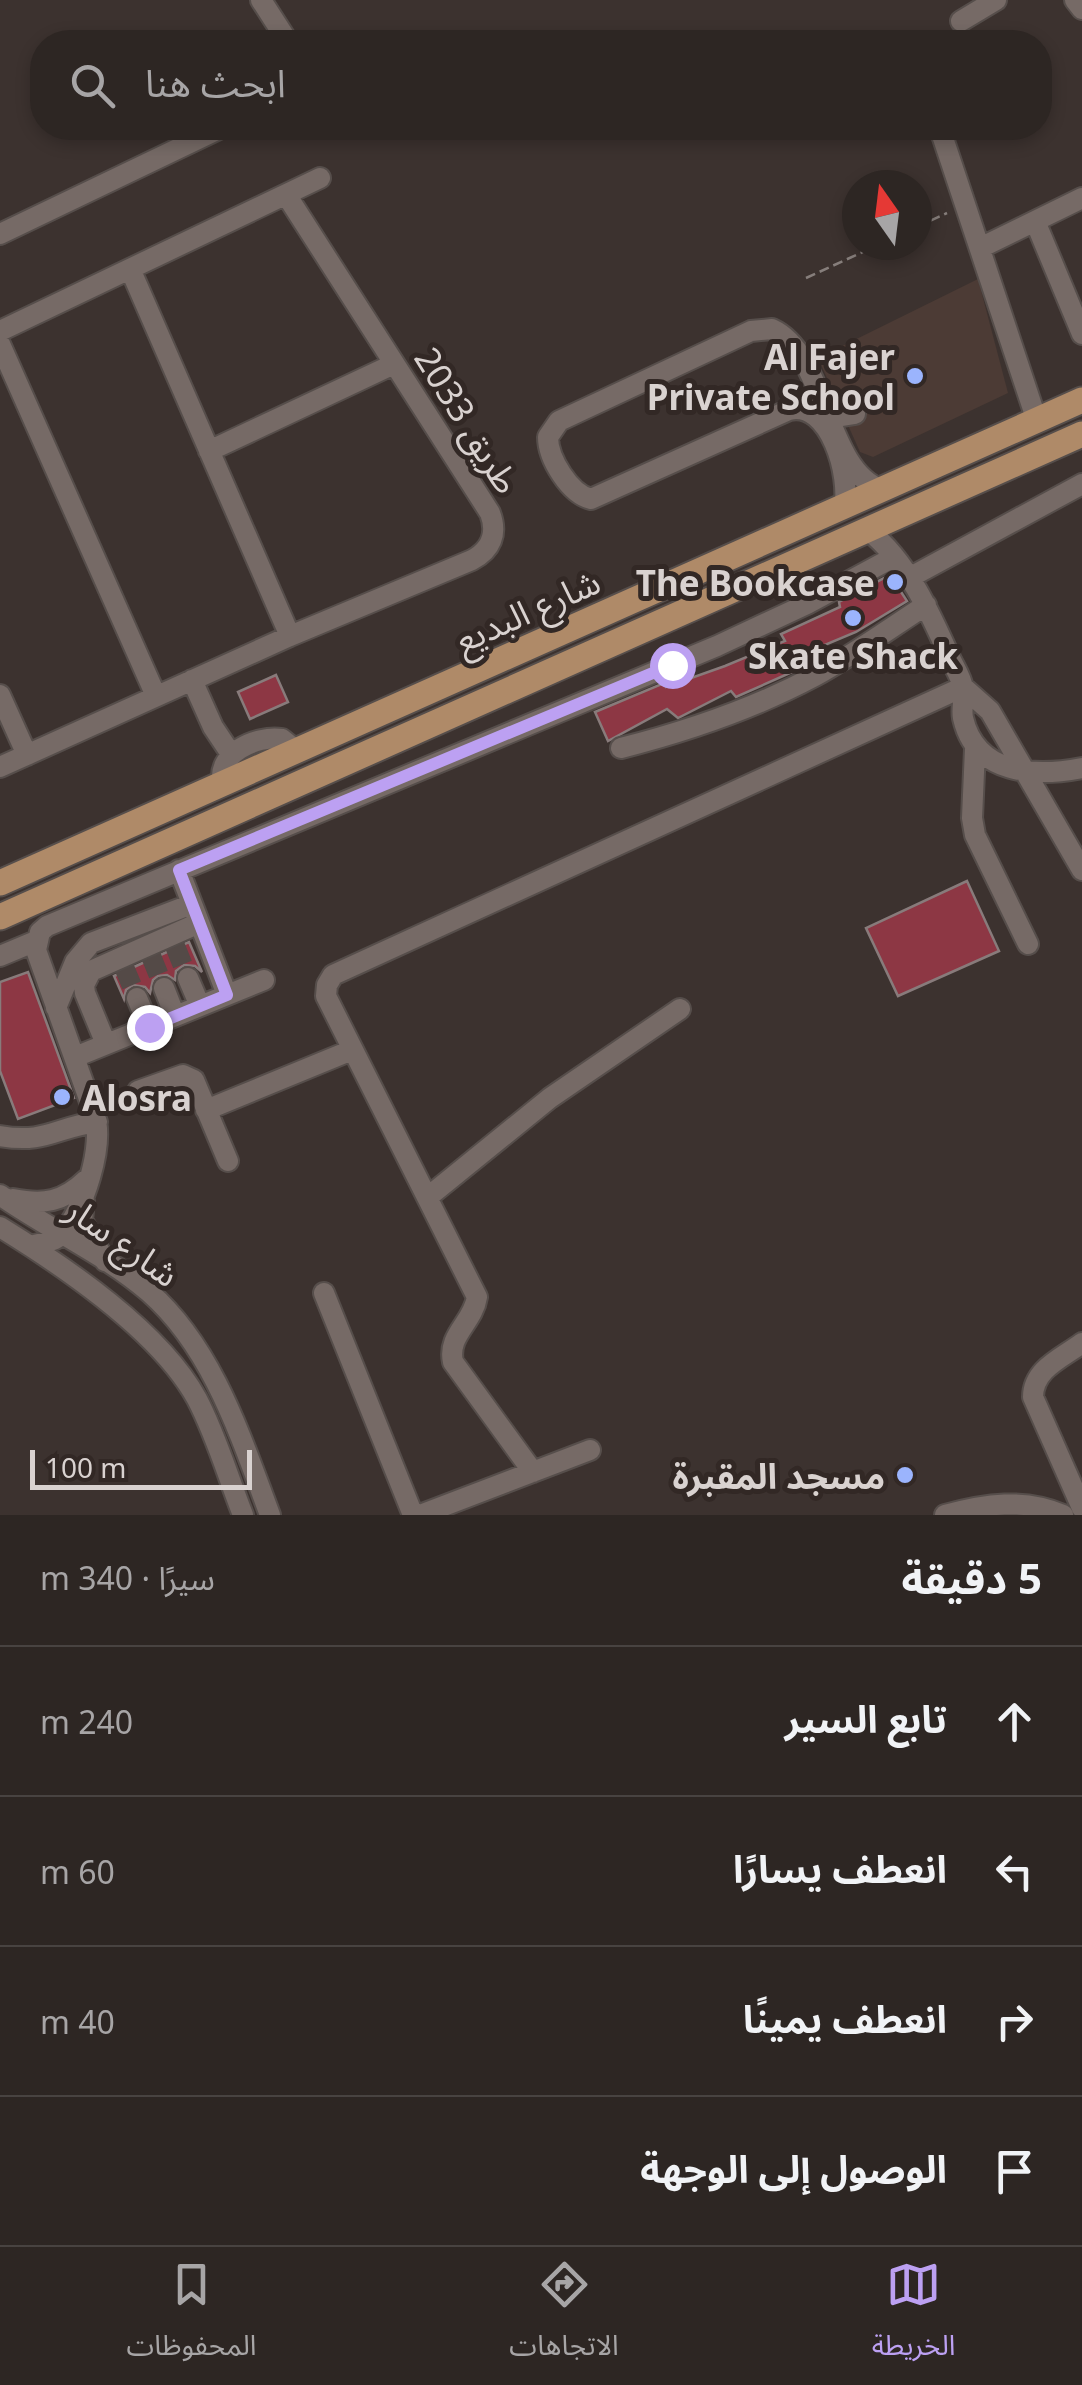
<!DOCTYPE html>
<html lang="ar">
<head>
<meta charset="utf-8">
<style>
	body { margin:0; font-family:"Noto Sans","Noto Sans Arabic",sans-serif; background:#352e2b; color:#f1f3f6; direction:rtl }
	.compass { position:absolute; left:842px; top:170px; width:90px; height:90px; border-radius:50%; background:#2d2623; box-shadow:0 5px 15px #0003; rotate:346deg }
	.scale { position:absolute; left:30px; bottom:25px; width:222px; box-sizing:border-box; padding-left:10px; border:5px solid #d9d2d0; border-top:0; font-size:28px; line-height:35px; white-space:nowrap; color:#d9d2d0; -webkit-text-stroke:8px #322825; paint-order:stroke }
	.stop { position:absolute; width:30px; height:30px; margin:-22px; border:8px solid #bca0f2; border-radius:50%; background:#fff }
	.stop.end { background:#bca0f2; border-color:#fff; box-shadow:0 2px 10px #0008 }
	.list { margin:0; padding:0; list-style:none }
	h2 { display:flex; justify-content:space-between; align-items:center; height:130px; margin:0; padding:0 40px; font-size:42px }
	h2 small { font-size:32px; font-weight:400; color:#a7a5a6 }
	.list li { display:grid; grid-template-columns:65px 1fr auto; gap:30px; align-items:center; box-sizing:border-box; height:150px; padding:0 40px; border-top:2px solid #484341 }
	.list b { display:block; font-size:38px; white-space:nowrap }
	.list em { font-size:32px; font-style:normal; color:#a7a5a6 }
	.icon { flex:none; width:55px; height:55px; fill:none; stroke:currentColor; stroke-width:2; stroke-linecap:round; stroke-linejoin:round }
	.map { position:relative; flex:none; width:1082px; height:1515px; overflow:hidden; direction:ltr }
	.search { position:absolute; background:#2d2623; box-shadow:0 5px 15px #0003; left:30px; right:30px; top:30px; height:110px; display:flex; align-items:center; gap:25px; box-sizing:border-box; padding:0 35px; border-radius:40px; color:#a7a5a6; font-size:38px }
	.sheet { height:730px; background:#2d2623 }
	nav { display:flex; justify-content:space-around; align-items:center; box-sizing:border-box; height:140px; border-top:2px solid #484341; background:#2d2623; font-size:28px; color:#a7a5a6 }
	nav a { display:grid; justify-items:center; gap:5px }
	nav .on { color:#bca0f2 }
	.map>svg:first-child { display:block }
	.built { fill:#4c3b35 }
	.building { fill:#8d3744; stroke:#887b7b; stroke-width:2.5 }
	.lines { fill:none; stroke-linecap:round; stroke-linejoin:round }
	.minor-tunnel { stroke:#544a47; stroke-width:20; stroke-dasharray:20 10; stroke-linecap:butt }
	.minor-casing { stroke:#564e4b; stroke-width:24 }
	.major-casing { stroke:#564e4b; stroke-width:29 }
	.path { stroke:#867e7b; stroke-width:2.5; stroke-dasharray:10 5; stroke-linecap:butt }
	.minor { stroke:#766a66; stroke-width:20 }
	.major { stroke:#af8a68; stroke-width:25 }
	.route { stroke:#bca0f2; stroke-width:12 }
	.poi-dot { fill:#9bb4fd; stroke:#322825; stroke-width:4 }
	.labels { text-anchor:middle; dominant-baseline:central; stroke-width:10; stroke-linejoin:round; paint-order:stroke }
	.poi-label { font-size:35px; font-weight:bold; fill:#d9d2d0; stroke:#322825; text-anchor:end }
	.street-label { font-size:35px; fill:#d9d2d0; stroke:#322825 }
</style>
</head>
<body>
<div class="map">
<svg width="1082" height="1515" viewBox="0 0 1082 1515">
	<rect width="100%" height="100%" fill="#3c322f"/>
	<!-- built -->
	<path class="built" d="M978 279 1008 393 873 457 860 452 818 358Z"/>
	<!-- building -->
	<path class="building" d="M890 575 907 601 856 632 796 657 799 669 736 697 731 691 678 718 667 709 608 741 595 712 664 683 666 687 725 666 785 641 781 634 840 607 839 602Z
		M276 675 288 702 250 719 238 692Z
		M967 881 999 951 898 996 866 928Z
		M189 942 202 972 195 966 184 965 176 971 175 980 167 975 158 976 153 980 150 993 145 987 133 985 126 990 124 999 114 976Z
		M28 972 74 1098 18 1119 0 1071V982Z"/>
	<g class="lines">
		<!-- minor-tunnel -->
		<path class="minor-tunnel" d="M175 946 188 978
			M151 956 164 988
			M124 967 137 998"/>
		<!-- minor casing -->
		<g class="minor-casing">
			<path id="minor" d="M261 0 288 42
				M1075 0 1082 9
				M961 21 996 0
				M942 135 1037 421
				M1035 221 1082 334
				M0 234 221 128
				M980 248 1082 198
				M131 271 290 636
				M0 331 320 178
				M0 344 156 696
				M830 418 855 414
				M209 451 394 364
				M844 508C851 476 830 400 789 410L591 499C570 494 548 459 548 437L559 421 751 331 772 329C827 354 825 472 883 490
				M869 531C908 562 931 615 951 660 955 668 962 679 963 688 965 698 961 708 963 718 976 775 1035 777 1082 768
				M907 579 1082 484
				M192 680 213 727 231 754
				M0 695 27 755
				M621 748C688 731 753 709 815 676 853 655 889 629 926 605
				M975 749 972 818 975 835 1028 944
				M0 767 290 636 472 560C491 550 498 534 490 513L287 196
				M223 784C215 754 256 735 282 739L297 751
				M179 870 227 995
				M0 956 36 941
				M188 978 200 1006
				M164 988 175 1016
				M137 998 149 1027
				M56 1008 75 962 91 943 192 904
				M106 1044 85 993 84 985 91 971 199 923
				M75 1057 264 980
				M138 1091 183 1075 194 1080 228 1161
				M206 1110 352 1050
				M0 1136C46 1144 56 1127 97 1122
				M0 1195C48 1229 105 1254 149 1292 213 1348 241 1438 270 1515
				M428 1197 550 1098 680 1009
				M13 1199C44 1205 63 1202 86 1180
				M84 1201 82 1220 105 1261
				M0 1227C65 1267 160 1331 197 1399 216 1435 228 1477 243 1515
				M31 1246C41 1243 54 1242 61 1235 84 1211 105 1144 94 1113L36 950 40 932 47 926 717 646 807 604 894 557
				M324 1293 413 1515
				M1082 1343C1062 1358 1033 1369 1033 1397L1082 1508
				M533 1472 453 1362C447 1335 473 1323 477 1297L326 996 327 985 333 975 963 687 990 711 1082 870
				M420 1515 590 1450
				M945 1515C985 1504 1024 1498 1063 1515"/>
		</g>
		<!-- major casing -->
		<g class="major-casing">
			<path id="major" d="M0 883 1082 400
				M0 917 1082 434"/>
		</g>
		<!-- path -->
		<path class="path" d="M917 227 947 213
			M806 278 878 245"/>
		<!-- minor -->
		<use href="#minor" class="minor"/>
		<!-- major -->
		<use href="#major" class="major"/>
	</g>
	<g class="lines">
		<!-- route -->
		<path class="route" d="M149 1027 227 995 179 870 672 665"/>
	</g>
	<!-- markers -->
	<g class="poi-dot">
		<circle cx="915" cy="376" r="10"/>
		<circle cx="895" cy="582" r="10"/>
		<circle cx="853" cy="618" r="10"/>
		<circle cx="62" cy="1097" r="10"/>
		<circle cx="905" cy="1475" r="10"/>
	</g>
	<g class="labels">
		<!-- poi labels -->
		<g class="poi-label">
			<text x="895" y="356">Al Fajer<tspan x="895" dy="40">Private School</tspan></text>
			<text x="875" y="582">The Bookcase</text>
			<text x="853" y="655" text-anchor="middle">Skate Shack</text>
			<text x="82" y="1097" text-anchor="start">Alosra</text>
			<text x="885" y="1475">مسجد المقبرة</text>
		</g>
		<!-- street labels -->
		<g class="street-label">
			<text transform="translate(468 420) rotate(58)">طريق 2033</text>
			<text transform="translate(527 610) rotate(-24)">شارع البديع</text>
			<text transform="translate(123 1241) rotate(35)">شارع سار</text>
		</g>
	</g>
</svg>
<svg class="compass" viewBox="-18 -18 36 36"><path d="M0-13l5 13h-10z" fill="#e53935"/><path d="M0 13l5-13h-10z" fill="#a7a5a6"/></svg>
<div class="scale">100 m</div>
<div class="stop" style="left:672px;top:665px"></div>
<div class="stop end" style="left:149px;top:1027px"></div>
<div class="search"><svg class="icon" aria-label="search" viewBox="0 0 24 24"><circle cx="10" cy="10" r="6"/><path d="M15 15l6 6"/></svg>ابحث هنا</div>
</div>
<section class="sheet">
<h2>5 دقيقة<small>سيرًا · 340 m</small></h2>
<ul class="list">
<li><svg class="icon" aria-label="ahead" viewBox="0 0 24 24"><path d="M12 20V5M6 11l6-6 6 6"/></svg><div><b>تابع السير</b></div><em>240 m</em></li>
<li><svg class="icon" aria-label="left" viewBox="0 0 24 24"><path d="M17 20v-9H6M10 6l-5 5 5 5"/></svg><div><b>انعطف يسارًا</b></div><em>60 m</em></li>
<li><svg class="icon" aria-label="right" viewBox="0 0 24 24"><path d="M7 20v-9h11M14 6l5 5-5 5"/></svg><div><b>انعطف يمينًا</b></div><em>40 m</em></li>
<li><svg class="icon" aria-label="arrive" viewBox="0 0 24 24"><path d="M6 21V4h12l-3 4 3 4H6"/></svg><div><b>الوصول إلى الوجهة</b></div></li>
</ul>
</section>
<nav>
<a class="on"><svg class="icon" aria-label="map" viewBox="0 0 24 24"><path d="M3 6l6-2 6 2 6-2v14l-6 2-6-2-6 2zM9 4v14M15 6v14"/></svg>الخريطة</a>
<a><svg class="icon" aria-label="directions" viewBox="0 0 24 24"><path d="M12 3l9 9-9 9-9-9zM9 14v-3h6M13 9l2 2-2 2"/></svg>الاتجاهات</a>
<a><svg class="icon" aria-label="saved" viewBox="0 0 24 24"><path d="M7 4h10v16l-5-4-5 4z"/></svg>المحفوظات</a>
</nav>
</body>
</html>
